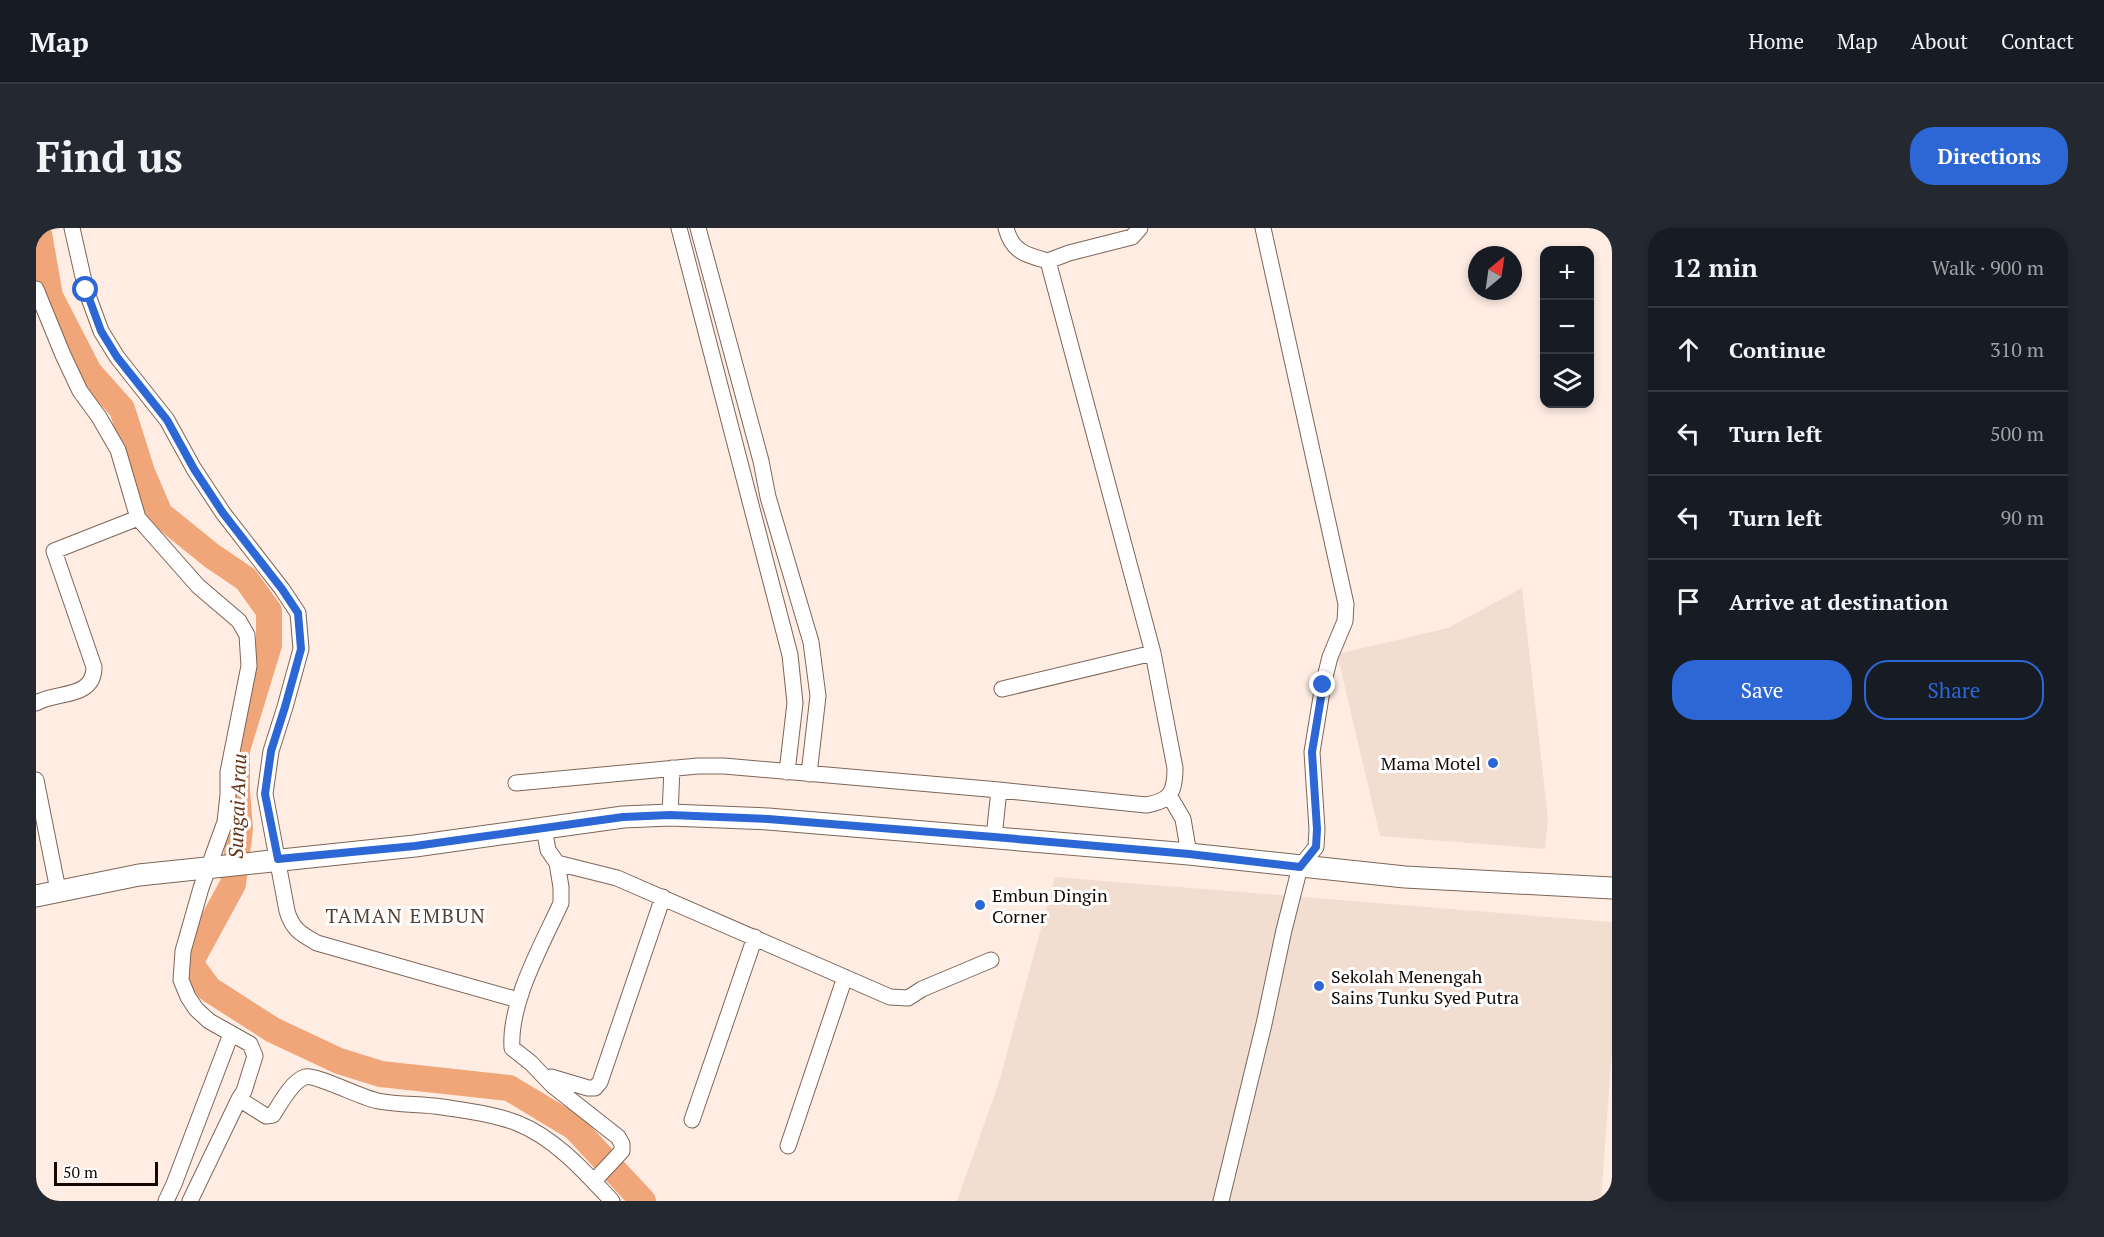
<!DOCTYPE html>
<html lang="en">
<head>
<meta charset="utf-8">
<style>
	body { margin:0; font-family:"PT Serif",serif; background:#242831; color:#f1f3f6 }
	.controls { position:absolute; right:18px; top:18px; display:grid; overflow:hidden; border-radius:12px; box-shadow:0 3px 9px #0003 }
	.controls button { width:54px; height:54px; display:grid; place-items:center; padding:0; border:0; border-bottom:2px solid #363941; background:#171b24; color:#f1f3f6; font:30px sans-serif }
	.compass { position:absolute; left:1432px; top:18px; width:54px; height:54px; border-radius:50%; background:#171b24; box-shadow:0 3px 9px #0003; rotate:29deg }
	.scale { position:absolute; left:18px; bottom:15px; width:104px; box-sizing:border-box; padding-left:6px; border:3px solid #120905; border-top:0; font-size:16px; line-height:21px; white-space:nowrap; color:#120905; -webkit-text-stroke:4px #fff; paint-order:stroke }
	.stop { position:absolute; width:18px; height:18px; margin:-14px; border:4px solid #2c67d5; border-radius:50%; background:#fff }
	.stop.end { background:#2c67d5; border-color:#fff; box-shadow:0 2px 6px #0008 }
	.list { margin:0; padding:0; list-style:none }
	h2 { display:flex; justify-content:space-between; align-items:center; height:78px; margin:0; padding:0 24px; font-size:26px }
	h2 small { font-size:20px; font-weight:400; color:#9ea1a6 }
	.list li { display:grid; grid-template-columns:39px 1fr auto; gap:18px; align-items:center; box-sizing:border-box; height:84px; padding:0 24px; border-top:2px solid #363941 }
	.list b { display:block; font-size:22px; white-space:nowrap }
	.list em { font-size:20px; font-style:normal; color:#9ea1a6 }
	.actions { display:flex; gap:12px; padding:18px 24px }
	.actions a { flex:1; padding:14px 0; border:2px solid #2c67d5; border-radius:24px; text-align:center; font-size:21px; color:#2c67d5 }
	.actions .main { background:#2c67d5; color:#fff }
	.icon { flex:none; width:33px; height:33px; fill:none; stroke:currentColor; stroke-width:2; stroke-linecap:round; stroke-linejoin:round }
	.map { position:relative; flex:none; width:1576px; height:973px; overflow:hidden; border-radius:24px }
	header { display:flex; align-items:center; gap:36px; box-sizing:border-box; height:84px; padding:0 30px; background:#171b24; border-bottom:2px solid #363941 }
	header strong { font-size:28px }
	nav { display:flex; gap:33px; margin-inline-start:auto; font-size:21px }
	.intro { display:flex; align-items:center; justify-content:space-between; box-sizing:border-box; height:144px; padding:0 36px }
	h1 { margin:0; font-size:42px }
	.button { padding:15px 27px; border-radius:24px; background:#2c67d5; color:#fff; font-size:21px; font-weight:700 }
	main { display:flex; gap:36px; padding:0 36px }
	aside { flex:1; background:#171b24; border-radius:24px; box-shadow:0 3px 9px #0003 }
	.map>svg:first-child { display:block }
	.built { fill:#f2ddd1 }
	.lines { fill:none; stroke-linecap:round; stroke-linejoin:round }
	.river { stroke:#f1a679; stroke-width:26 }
	.minor-casing { stroke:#7d6557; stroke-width:17 }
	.secondary-casing { stroke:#7d6557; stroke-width:23 }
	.minor { stroke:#fff; stroke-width:15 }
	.secondary { stroke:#fff; stroke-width:21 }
	.route { stroke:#2c67d5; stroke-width:8 }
	.poi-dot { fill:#2c67d5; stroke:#fff; stroke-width:2 }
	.labels { text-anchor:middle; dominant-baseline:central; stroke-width:6; stroke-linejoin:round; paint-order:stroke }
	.poi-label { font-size:18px; fill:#120905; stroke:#fff; text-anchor:start }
	.water-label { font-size:20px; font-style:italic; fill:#643413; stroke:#fff }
	.neighbourhood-label { font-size:20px; letter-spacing:1.5px; fill:#543e30; stroke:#fff }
</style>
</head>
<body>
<header>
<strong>Map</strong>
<nav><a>Home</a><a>Map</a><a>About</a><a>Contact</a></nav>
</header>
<div class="intro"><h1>Find us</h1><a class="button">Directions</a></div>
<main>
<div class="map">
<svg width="1576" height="973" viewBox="0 0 1576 973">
	<rect width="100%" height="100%" fill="#ffede4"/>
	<!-- built -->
	<path class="built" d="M1486 360 1512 590 1509 621 1344 608 1301 426 1412 400Z
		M1019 649 1576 694V822L1565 973H921L963 854Z"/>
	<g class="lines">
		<!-- river -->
		<path class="river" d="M2 0 14 68 53 144 86 181 106 244 124 286 176 328 210 351 233 383V417L201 522V562L204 601 197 656 154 735 173 761 237 802 303 833 345 846 473 860 538 899 607 973"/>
		<!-- minor casing -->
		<g class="minor-casing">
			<path id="minor" d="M36 0 50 62 65 103 81 129 131 192 158 241 187 285 246 361 262 385 265 421 249 479 235 523 229 566 251 683C256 701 265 706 281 715L482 772
				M643 0 754 427 759 475 751 544
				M662 0 725 233 732 269 775 414 782 468 773 546
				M970 0C976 24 990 27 1012 33
				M1012 33 1033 25 1096 9 1104 0
				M0 61 27 127 44 163 63 189 82 222 102 290 162 358 203 393 211 407 213 438 192 544V567L189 594 165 660 147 723 145 752 152 769 160 781 173 793 214 816 219 828 208 863 203 871 230 888 237 887C244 876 256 853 269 849 279 846 326 870 342 873 363 877 385 876 406 879 431 883 458 886 481 895 519 910 549 944 576 973
				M966 461 1117 425
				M0 475C21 463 58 471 58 439L18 323 102 290
				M0 552 22 662
				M480 555 662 538H688L963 562 1110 577C1134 573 1139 565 1139 540L1117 425 1012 33
				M1133 567 1147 591 1153 626
				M634 587 636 540
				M508 600 512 622 521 635 525 659V675C506 717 473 774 476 820L495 835 516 857 582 909 586 916V923L558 953
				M958 609 963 562
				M521 635 581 650 854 769 872 770 886 761 955 732
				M511 851 515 849 552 860H559L564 854 627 669
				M656 892 719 709
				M752 918 809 749
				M130 973 138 956 195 806
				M154 973 203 871
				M1185 973 1228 796 1248 702 1264 639 1280 619 1281 601 1276 524 1287 457 1294 429 1309 393 1310 376 1227 0"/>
		</g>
		<!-- secondary casing -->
		<g class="secondary-casing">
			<path id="secondary" d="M0 668 103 647 379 618 587 589 634 587 732 591 1153 626 1369 649 1576 660"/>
		</g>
		<!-- minor -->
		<use href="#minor" class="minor"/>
		<!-- secondary -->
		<use href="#secondary" class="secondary"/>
	</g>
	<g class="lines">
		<!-- route -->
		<path class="route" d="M50 62 65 103 81 129 131 192 158 241 187 285 246 361 262 385 265 421 249 479 235 523 229 566 242 631 379 618 587 589 634 587 732 591 958 609 1153 626 1264 639 1280 619 1281 601 1276 524 1287 457"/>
	</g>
	<!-- markers -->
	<g class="poi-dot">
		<circle cx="1457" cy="535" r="6"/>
		<circle cx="944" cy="677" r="6"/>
		<circle cx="1283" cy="758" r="6"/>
	</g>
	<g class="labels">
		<!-- poi labels -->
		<g class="poi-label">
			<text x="1445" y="535" text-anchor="end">Mama Motel</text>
			<text x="956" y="667">Embun Dingin<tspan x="956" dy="21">Corner</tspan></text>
			<text x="1295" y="748">Sekolah Menengah<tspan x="1295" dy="21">Sains Tunku Syed Putra</tspan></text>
		</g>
		<!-- water labels -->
		<g class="water-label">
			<text transform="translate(201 578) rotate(-88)">Sungai Arau</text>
		</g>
		<!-- neighbourhood labels -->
		<g class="neighbourhood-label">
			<text x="370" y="687">TAMAN EMBUN</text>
		</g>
	</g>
</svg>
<div class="controls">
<button>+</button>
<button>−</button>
<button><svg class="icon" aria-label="layers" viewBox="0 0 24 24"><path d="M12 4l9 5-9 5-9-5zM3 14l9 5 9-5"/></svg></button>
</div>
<svg class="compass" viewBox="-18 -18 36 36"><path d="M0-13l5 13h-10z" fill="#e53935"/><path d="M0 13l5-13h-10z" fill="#9ea1a6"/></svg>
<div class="scale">50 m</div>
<div class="stop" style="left:50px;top:62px"></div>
<div class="stop end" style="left:1287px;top:457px"></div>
</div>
<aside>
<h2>12 min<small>Walk · 900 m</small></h2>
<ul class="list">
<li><svg class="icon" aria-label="ahead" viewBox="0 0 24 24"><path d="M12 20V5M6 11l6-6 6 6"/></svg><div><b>Continue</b></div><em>310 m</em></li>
<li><svg class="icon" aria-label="left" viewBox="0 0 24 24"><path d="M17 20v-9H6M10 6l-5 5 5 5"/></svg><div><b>Turn left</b></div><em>500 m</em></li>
<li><svg class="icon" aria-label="left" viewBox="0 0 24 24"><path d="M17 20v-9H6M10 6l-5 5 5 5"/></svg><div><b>Turn left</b></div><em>90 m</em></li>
<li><svg class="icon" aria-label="arrive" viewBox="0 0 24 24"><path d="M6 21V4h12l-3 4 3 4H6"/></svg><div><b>Arrive at destination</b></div></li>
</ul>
<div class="actions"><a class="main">Save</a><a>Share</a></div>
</aside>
</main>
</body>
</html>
